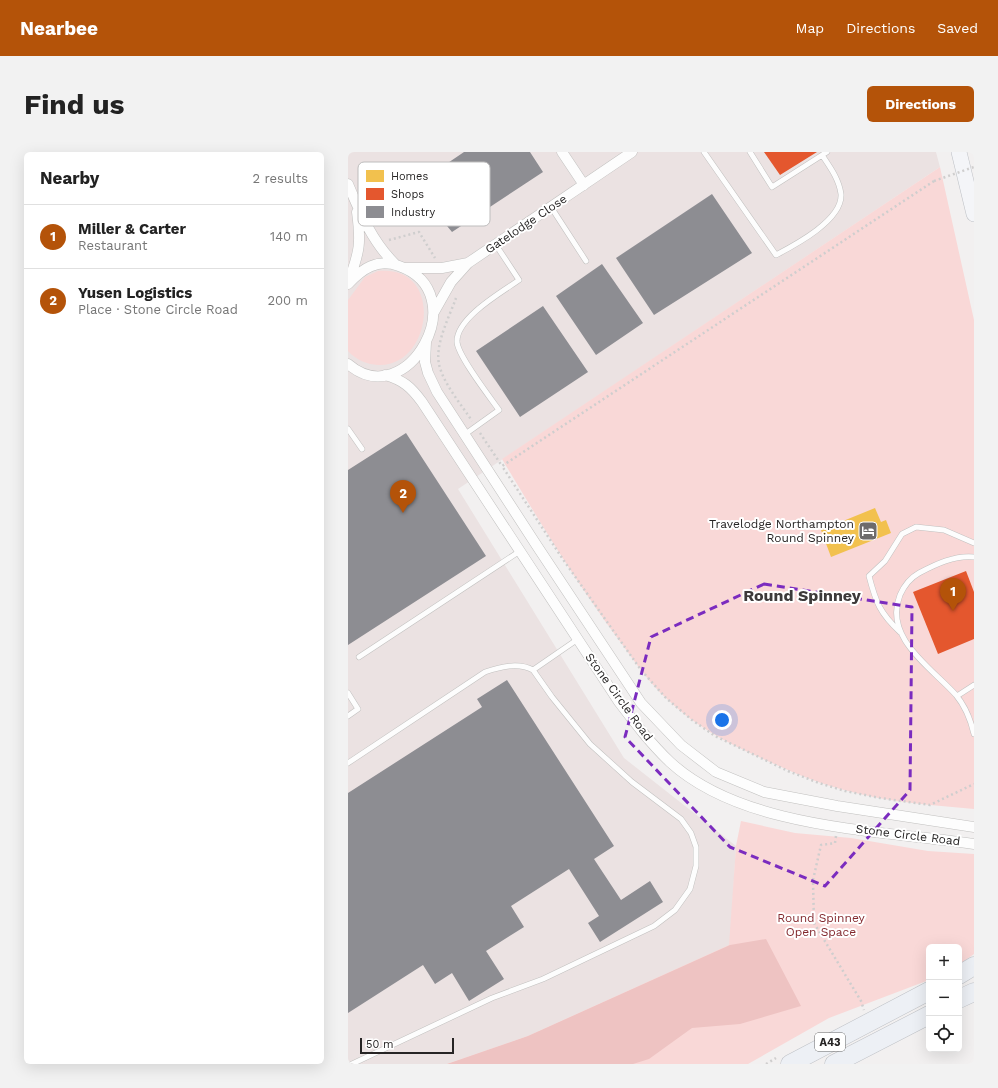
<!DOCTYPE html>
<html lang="en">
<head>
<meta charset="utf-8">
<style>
	body { margin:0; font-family:"Work Sans",sans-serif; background:#f2f2f2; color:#222 }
	.controls { position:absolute; right:12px; bottom:12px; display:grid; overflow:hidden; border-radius:6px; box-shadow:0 4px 16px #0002 }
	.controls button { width:36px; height:36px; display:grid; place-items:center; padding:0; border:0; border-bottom:1px solid #e0e0e0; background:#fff; color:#222; font:20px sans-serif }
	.scale { position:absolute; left:12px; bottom:10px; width:94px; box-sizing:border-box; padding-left:4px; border:2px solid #262424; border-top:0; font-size:11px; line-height:14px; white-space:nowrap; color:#262424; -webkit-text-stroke:3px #fff; paint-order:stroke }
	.you { position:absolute; left:374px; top:568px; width:14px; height:14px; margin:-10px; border:3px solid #fff; border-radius:50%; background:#1a73e8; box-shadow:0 0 0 6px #1a73e833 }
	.badge { display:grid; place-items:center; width:26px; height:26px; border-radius:50%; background:#b45309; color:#fff; font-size:13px; font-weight:700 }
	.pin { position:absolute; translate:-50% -33px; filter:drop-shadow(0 1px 2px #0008) }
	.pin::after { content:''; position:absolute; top:21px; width:14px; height:12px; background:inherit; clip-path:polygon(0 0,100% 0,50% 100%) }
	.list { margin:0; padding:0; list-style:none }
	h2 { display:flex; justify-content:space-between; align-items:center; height:52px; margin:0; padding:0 16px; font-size:17px }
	h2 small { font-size:13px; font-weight:400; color:#767676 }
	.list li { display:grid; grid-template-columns:26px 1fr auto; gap:12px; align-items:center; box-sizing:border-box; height:64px; padding:0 16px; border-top:1px solid #e0e0e0 }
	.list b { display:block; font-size:15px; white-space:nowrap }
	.list p { margin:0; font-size:13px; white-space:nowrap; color:#767676 }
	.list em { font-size:13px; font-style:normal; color:#767676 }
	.icon { flex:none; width:22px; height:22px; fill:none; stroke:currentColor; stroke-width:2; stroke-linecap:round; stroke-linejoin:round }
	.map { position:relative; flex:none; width:626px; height:912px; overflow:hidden; border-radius:6px }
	header { display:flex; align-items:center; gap:24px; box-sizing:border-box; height:56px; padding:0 20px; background:#b45309; color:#fff }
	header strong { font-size:19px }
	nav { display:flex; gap:22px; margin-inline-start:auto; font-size:14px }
	.intro { display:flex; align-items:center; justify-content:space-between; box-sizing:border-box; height:96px; padding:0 24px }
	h1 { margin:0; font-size:28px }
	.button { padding:10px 18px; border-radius:6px; background:#b45309; color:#fff; font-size:14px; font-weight:700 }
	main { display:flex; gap:24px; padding:0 24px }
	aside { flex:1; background:#fff; border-radius:6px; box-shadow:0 4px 16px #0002 }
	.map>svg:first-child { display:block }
	.built { fill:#ebe2e2 }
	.green { fill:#f9d8d7 }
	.forest { fill:#eec3c2 }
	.homes { fill:#f2c14e }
	.shops { fill:#e4572e }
	.industry { fill:#8d8d92 }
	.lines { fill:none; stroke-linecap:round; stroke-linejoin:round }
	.lane-casing { stroke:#c1c0bf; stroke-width:6 }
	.street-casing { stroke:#c1c0bf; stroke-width:11 }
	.primary-casing { stroke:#bec1c6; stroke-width:16 }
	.highway-casing { stroke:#bec1c6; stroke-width:19 }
	.path { stroke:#cfcece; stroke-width:2.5; stroke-dasharray:2 3; stroke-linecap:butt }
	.lane { stroke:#fdfdfd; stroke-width:5 }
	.street { stroke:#fdfdfd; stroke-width:10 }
	.primary { stroke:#f4f5f8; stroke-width:15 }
	.highway { stroke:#edf0f5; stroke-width:18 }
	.path-bridge { stroke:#cfcece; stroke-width:2.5; stroke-dasharray:2 3; stroke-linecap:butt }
	.marked { fill:none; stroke:#7b2cbf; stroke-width:3; stroke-dasharray:8 5; stroke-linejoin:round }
	.labels { text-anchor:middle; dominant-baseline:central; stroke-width:4; stroke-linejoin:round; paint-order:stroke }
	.shield { fill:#fff; stroke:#676666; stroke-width:1 }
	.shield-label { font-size:11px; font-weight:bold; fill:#262424 }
	.street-label { font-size:12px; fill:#262424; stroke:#fff }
	.poi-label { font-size:12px; fill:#262424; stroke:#fff; text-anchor:end }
	.park-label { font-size:12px; fill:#83292e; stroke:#fff }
	.district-label { font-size:16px; font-weight:bold; fill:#3d3a3a; stroke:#fff }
	.key { fill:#fff; stroke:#bebdbd; stroke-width:1 }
	.key-label { font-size:11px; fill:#262424 }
</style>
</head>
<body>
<header>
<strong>Nearbee</strong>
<nav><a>Map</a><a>Directions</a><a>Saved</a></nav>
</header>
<div class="intro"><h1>Find us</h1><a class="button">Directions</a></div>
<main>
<aside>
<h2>Nearby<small>2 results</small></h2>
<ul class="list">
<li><span class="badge">1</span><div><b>Miller &amp; Carter</b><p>Restaurant</p></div><em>140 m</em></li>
<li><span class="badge">2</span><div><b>Yusen Logistics</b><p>Place · Stone Circle Road</p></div><em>200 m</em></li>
</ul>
</aside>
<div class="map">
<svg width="626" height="912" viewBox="0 0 626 912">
	<rect width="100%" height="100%" fill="#f2f0f0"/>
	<!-- built -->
	<path class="built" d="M0 0H588L592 15 110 337 276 606 388 694 382 793 180 884 99 912H0Z"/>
	<!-- green -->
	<path class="green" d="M592 15 626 168V657C583 653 538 650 496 638 466 630 439 618 411 605 377 590 346 573 319 547 299 529 284 505 268 484 226 427 190 367 154 307Z
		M30 119C98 112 84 216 30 213 18 212 8 208 0 199V148L17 125Z
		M393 669 447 681 503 686 580 699 626 702V802L611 813V795H581V828L481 866 400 912H99L180 884 381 793 388 694Z"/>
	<!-- forest -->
	<path class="forest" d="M418 787 453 854 392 872 344 876 301 907 285 912H99L180 884 382 793Z"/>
	<!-- homes -->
	<path class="homes" d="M527 356 533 370 538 368 543 381 483 405 473 378Z"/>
	<!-- shops -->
	<path class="shops" d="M416 0H469L432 23Z
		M618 419 626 440V487L590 502 565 440Z"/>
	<!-- industry -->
	<path class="industry" d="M116 0H182L195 20 104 80 85 57 75 64 57 40Z
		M364 42 404 101 306 163 268 106Z
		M254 112 295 171 248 203 208 144Z
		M195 154 240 220 172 265 128 199Z
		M58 281 138 404 0 493V318Z
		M159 528 266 694 246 707 273 748 302 729 315 750 252 790 240 771 251 764 221 717 163 754 176 775 138 799 156 827 121 849 104 821 87 832 75 813 0 861V641L134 555 129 547Z"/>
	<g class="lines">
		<!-- lane casing -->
		<g class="lane-casing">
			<path id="lane" d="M356 0 428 103C447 93 495 68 493 42 491 27 482 15 474 3
				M402 0 424 35 479 0
				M203 55 238 109
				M0 277 14 297
				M116 283 151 258C141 244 110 204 109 190 108 166 154 140 171 128L148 93
				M626 405C607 403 588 412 571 421 562 426 556 434 552 443 535 486 584 516 608 543 617 554 623 569 626 582
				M552 480C532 461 528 451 521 424L537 409 554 382 568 375 596 378 626 391
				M11 505 172 399
				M185 518 230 487
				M0 541 10 557 0 564
				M609 544 626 533
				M0 611 137 520C152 515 170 510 185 518L204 545 242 592 284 630 333 667 343 681 348 695V714L342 737 327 758 306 774 195 827 144 846 4 912"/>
		</g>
		<!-- street casing -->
		<g class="street-casing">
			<path id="street" d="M214 0 236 33
				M0 32C12 61 25 91 48 113
				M58 116H94L120 111
				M1 128C12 99 13 90 9 60
				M0 132C14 117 29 106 51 114 128 141 59 263 0 212
				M86 160 103 130 120 111 284 0
				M78 190 77 210 80 221 89 240 189 394 293 551 333 593 368 620 416 640 489 654 626 675
				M37 223C55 228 63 235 74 250L271 550C287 571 303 592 322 610 395 677 531 678 626 692"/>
		</g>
		<!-- primary casing -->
		<g class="primary-casing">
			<path id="primary" d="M611 0 626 62"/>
		</g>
		<!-- highway casing -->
		<g class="highway-casing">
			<path id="highway" d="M611 823 626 814
				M611 847 626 840
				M442 912 581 839
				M486 912 581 863"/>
		</g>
		<!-- path -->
		<path class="path" d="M586 29 154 314 214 406 293 518 318 546 344 568 367 584 440 619 471 631 497 639 532 646 582 653 626 632
			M41 88 71 80 87 106
			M108 146C101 166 85 195 92 216 98 235 113 252 124 269
			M132 281 154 314
			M488 684 487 691 473 693 465 728 466 771 513 849 516 858
			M418 912 428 906"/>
		<!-- lane -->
		<use href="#lane" class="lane"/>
		<!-- street -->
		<use href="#street" class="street"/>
		<!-- primary -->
		<use href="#primary" class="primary"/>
		<!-- highway -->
		<use href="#highway" class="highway"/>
		<!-- path-bridge -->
		<path class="path-bridge" d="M586 29 626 15"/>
	</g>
	<!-- marked area -->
	<path class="marked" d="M416 432 564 455 562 638 477 734 382 695 277 585 303 485Z"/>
	<!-- icons -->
	<defs>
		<g id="hotel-square" transform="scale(1)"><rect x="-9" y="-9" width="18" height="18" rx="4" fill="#6d6b6b" stroke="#fff"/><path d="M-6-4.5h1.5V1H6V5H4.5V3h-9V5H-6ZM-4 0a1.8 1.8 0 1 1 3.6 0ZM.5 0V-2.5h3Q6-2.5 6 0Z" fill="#fff"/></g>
	</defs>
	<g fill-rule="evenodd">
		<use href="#hotel-square" x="520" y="379"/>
	</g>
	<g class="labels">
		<!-- shield labels -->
		<rect class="shield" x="467" y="881" width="30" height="18" rx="3"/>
		<g class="shield-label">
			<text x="482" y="890">A43</text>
		</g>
		<!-- street labels -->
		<g class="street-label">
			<text transform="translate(178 72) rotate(-34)">Gatelodge Close</text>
			<text transform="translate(271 545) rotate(54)">Stone Circle Road</text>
			<text transform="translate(560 683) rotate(7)">Stone Circle Road</text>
		</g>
		<!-- poi labels -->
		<g class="poi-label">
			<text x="506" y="372">Travelodge Northampton<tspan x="506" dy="14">Round Spinney</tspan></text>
		</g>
		<!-- park labels -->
		<g class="park-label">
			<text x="473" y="766">Round Spinney<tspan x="473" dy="14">Open Space</tspan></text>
		</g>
		<!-- district labels -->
		<g class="district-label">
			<text x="454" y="443">Round Spinney</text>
		</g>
	</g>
	<!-- legend -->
	<rect x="10" y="10" width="132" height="64" rx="6" class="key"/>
	<rect x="18" y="18" width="18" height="12" fill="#f2c14e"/>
	<rect x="18" y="36" width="18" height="12" fill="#e4572e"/>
	<rect x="18" y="54" width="18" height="12" fill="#8d8d92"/>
	<g class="key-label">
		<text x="43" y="28">Homes</text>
		<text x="43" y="46">Shops</text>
		<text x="43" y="64">Industry</text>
	</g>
</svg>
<div class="controls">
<button>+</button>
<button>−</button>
<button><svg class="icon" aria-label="locate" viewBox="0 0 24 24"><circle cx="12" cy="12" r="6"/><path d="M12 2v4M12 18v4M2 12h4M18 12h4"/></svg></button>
</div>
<div class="scale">50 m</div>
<div class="you"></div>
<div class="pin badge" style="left:605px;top:459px">1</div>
<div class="pin badge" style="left:55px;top:361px">2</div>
</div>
</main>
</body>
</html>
